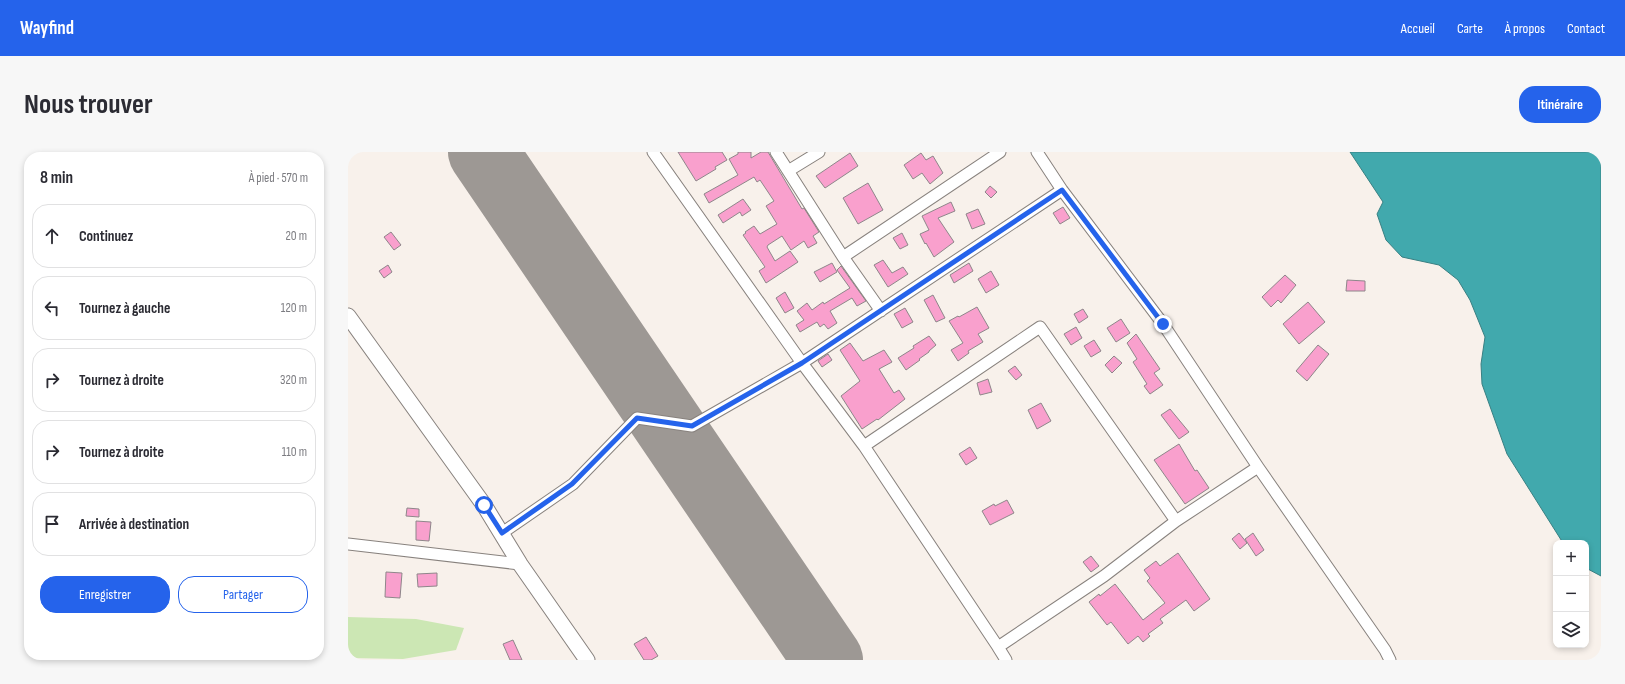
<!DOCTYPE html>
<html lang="fr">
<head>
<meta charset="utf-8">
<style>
	body { margin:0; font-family:"Sofia Sans Condensed",sans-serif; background:#f7f7f7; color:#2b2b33 }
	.controls { position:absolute; right:12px; bottom:12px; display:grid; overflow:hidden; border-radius:8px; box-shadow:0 2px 6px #0003 }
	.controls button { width:36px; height:36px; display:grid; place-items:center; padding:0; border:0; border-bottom:1px solid #e1e1e2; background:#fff; color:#2b2b33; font:20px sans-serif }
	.stop { position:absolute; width:12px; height:12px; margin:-9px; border:3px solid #2563eb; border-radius:50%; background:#fff }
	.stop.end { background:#2563eb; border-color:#fff; box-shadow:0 1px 4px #0008 }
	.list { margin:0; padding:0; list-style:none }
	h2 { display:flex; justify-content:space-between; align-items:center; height:52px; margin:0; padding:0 16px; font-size:17px }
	h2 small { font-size:13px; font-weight:400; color:#7c7c81 }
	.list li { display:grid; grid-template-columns:26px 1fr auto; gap:12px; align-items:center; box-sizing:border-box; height:64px; margin:0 8px 8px; padding:0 8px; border:1px solid #e1e1e2; border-radius:16px }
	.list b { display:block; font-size:15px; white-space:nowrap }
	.list em { font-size:13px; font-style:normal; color:#7c7c81 }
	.actions { display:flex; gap:8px; padding:12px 16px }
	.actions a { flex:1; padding:9px 0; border:1px solid #2563eb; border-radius:16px; text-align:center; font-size:14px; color:#2563eb }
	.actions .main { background:#2563eb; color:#fff }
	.icon { flex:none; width:22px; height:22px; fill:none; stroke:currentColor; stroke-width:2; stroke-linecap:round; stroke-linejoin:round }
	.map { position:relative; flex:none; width:1253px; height:508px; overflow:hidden; border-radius:16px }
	header { display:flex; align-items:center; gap:24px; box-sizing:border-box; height:56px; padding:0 20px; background:#2563eb; color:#fff }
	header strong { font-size:19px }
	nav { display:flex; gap:22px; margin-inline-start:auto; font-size:14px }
	.intro { display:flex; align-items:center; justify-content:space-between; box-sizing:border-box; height:96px; padding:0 24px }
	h1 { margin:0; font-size:28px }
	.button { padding:10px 18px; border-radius:16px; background:#2563eb; color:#fff; font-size:14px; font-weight:700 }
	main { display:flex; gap:24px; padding:0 24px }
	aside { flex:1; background:#fff; border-radius:16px; box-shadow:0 2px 6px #0003 }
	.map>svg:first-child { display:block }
	.green { fill:#cce7b4 }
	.water { fill:#41a9ad; stroke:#398083 }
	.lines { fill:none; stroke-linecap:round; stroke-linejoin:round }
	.runway { stroke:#9d9894; stroke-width:70 }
	.building { fill:#f9a0cd; stroke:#8e868a }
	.street-casing { stroke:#88827e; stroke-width:13 }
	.secondary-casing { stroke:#88827e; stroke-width:17 }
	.street { stroke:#fff; stroke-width:11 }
	.secondary { stroke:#fff; stroke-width:15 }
	.route { stroke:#2563eb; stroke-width:5 }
</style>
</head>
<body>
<header>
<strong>Wayfind</strong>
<nav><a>Accueil</a><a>Carte</a><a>À propos</a><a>Contact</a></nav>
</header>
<div class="intro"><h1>Nous trouver</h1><a class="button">Itinéraire</a></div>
<main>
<aside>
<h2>8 min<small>À pied · 570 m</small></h2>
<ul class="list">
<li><svg class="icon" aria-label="ahead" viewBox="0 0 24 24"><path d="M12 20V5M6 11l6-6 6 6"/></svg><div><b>Continuez</b></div><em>20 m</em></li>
<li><svg class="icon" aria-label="left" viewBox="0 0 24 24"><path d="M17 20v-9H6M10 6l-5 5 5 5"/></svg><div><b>Tournez à gauche</b></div><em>120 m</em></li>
<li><svg class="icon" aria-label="right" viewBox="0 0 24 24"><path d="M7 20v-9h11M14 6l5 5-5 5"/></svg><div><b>Tournez à droite</b></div><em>320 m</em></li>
<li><svg class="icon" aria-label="right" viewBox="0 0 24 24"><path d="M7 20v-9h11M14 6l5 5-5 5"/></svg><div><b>Tournez à droite</b></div><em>110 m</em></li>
<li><svg class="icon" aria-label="arrive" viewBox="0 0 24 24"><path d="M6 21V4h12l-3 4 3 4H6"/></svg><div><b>Arrivée à destination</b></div></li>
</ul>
<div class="actions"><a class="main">Enregistrer</a><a>Partager</a></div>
</aside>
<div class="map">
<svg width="1253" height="508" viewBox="0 0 1253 508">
	<rect width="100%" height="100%" fill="#f8f1eb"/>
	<!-- green -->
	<path class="green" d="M0 465 68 467 116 476 108 498 55 507 0 506Z"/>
	<!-- water -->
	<path class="water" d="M1002 0H1253V424L1238 416V391H1215L1159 302 1134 232 1133 212 1137 185 1122 148 1110 128 1091 113 1054 105 1038 88 1029 62 1035 50Z"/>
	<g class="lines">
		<!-- runway -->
		<path class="runway" d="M135 0 480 508"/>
	</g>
	<!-- building -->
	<path class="building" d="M330 0H374L379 8 367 15 368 17 348 29Z
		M390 0H403V6L413 0H420L454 57 456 56 471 80 465 84 469 91 460 96 456 89 443 98 434 84 420 93 419 95 427 109 442 99 450 110 418 131 411 119 417 115 395 83 398 81 397 80 406 74 412 82 429 72 418 54 426 49 412 28 409 30 406 25 361 51 356 42 390 23 381 7 390 2Z
		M502 1 510 14 477 36 468 24Z
		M573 1 578 8 585 4 595 21 582 32 574 21 565 27 556 13Z
		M520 31 535 58 510 72 495 46Z
		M642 34 649 40 643 46 637 40Z
		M395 47 403 58 394 64 392 60 375 71 370 63Z
		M603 50 607 59 590 66 606 90 586 105 578 91 577 92 572 82 581 78 574 64Z
		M715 55 722 66 712 72 705 61Z
		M630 57 637 72 624 77 618 62Z
		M43 80 53 93 46 98 36 85Z
		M554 81 560 93 552 97 545 86Z
		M535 108 544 121 555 115 560 122 540 135 526 113Z
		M484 111 489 120 472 130 466 120Z
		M621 111 625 119 606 131 602 123Z
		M40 113 44 120 36 126 31 119Z
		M493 114 518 149 509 154 504 146 482 159 489 171 480 177 476 172 472 175 469 170 452 180 448 173 456 168 449 159 459 151 464 158 475 150 476 152 502 136 489 118Z
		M643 119 651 133 638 141 630 127Z
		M937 123 948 133 933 151 930 148 923 155 914 145Z
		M999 128 1017 129V139H998Z
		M437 140 446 156 437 161 428 146Z
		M585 143 597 166 588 170 576 148Z
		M960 150 977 170 951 192 935 172Z
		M629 155 641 176 630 182 635 190 620 199 621 201 610 209 603 198 615 191 601 169 610 164 611 165Z
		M557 156 565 170 554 176 546 162Z
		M735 157 740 165 731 171 726 162Z
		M773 167 782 181 768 190 759 176Z
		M728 175 734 186 723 193 716 182Z
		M788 182 812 217 806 221 815 233 802 242 796 234 799 232 785 210 789 207 779 191Z
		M581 184 588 193 581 199V200L571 207 572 208 558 218 550 206 566 196 565 194Z
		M746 188 753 199 743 205 736 194Z
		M502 191 515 209 536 198 544 210 531 217 546 241 551 238 557 247 530 268 529 267 514 277 493 244 512 229 492 198Z
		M970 193 981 202 959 229 948 219Z
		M480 202 484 208 474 215 470 209Z
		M766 204 774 211 764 221 757 213Z
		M667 214 674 223 668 228 660 219Z
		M640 227 644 240 632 243 629 231Z
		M693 251 703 269 689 277 680 258Z
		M822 257 841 280 831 287 813 263Z
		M831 292 847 319 849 318 861 336 837 352 806 308Z
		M622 295 629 306 618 313 611 302Z
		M659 348 666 361 642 373 634 359 646 352 647 354Z
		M59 356 71 357V365L58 364Z
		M68 369 83 370 81 389 68 388Z
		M891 381 899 391 892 397 884 387Z
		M905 381 916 398 908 404 897 387Z
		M830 401 862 447 846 459 838 448 812 467 815 471 800 482 802 484 795 490 790 484 780 492 763 470 759 473 741 450 751 442 752 444 767 432 795 468 817 451 799 429 802 426 796 418 808 409 812 414Z
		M743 404 751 414 743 420 735 410Z
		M38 420 54 421 52 446 37 445Z
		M89 421V434L70 435 69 422Z
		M298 485 310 504 303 508H296L286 492Z
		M165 488 174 508H162L155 492Z"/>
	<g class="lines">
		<!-- street casing -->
		<g class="street-casing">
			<path id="street" d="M305 0 454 211 516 294 650 495 756 424 828 369 910 315
				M428 0 495 105 533 159
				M689 0 714 38 815 172 910 315 1037 498 1042 508
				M440 19 471 0
				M495 105 652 0
				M516 294 692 175 828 369
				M154 381 225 332 289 266 344 274 454 211 714 38
				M0 392 172 412
				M650 495 658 508"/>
		</g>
		<!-- secondary casing -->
		<g class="secondary-casing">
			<path id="secondary" d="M0 164 136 353 172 412 239 508"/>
		</g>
		<!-- street -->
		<use href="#street" class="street"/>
		<!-- secondary -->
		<use href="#secondary" class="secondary"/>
	</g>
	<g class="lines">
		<!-- route -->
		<path class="route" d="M136 353 154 381 224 332 289 266 344 274 454 211 714 38 815 172"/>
	</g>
</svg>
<div class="controls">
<button>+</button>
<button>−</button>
<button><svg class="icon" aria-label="layers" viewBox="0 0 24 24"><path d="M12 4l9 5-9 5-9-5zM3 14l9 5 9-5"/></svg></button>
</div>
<div class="stop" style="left:136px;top:353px"></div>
<div class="stop end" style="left:815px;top:172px"></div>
</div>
</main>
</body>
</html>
